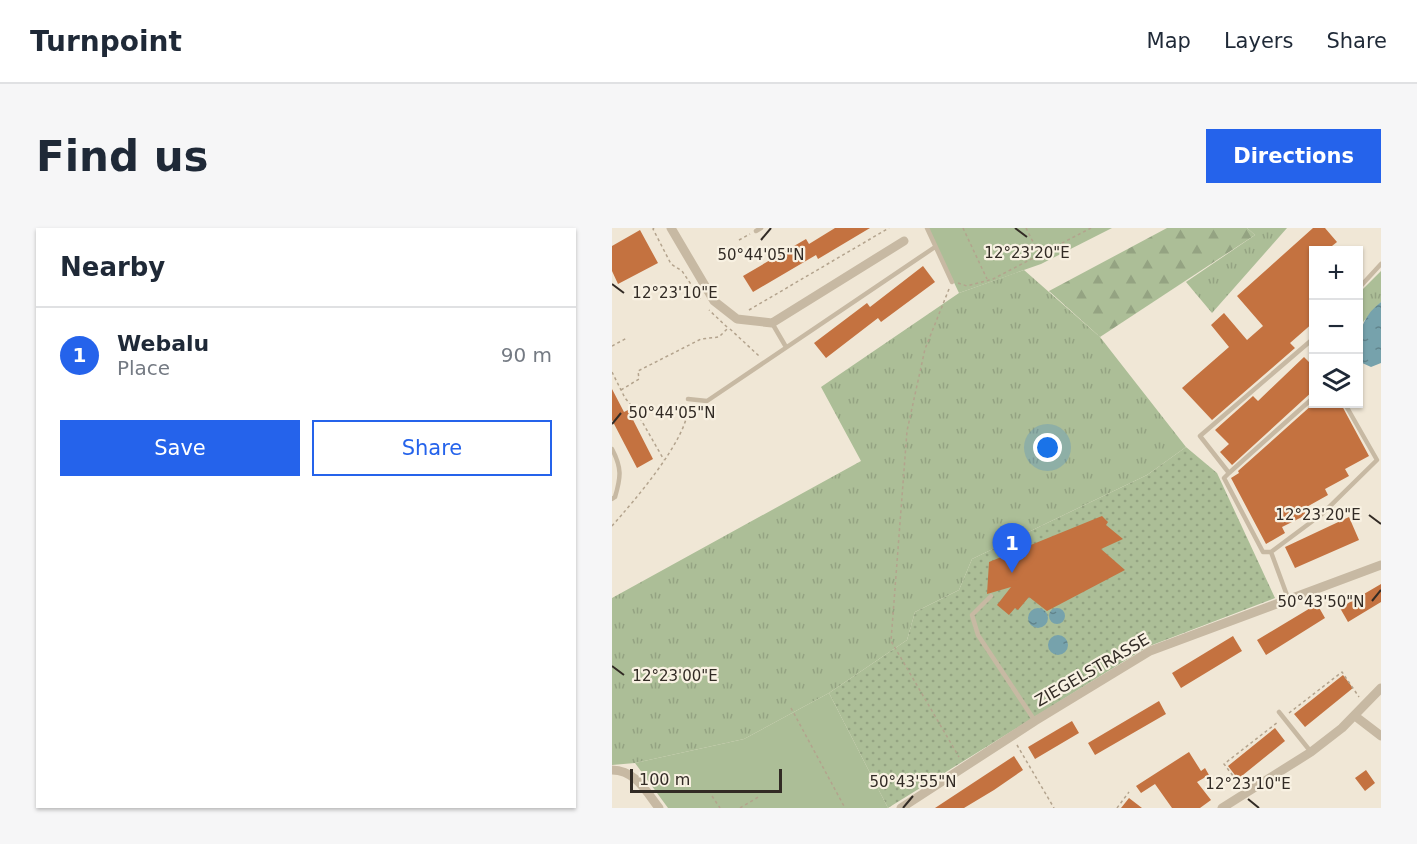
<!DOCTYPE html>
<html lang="en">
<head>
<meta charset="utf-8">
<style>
	body { margin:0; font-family:"DejaVu Sans",sans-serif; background:#f6f6f7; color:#1f2937 }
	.controls { position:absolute; right:18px; top:18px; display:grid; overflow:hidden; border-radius:0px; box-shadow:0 2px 4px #0004 }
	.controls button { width:54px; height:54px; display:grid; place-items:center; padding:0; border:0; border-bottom:2px solid #e0e1e3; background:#fff; color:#1f2937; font:30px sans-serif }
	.scale { position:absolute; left:18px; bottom:15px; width:152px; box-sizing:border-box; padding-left:6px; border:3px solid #322b25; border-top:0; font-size:16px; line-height:21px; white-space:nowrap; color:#322b25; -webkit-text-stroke:4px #f8f1e2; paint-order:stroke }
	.you { position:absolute; left:436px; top:220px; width:21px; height:21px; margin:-15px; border:4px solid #fff; border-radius:50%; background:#1a73e8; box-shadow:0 0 0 9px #1a73e833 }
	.badge { display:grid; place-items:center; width:39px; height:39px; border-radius:50%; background:#2563eb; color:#fff; font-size:20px; font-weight:700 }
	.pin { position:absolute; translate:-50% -50px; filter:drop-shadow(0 2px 3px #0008) }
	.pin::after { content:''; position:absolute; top:32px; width:21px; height:18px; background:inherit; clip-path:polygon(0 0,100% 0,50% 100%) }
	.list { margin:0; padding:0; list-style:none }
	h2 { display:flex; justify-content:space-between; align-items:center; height:78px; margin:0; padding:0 24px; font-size:26px }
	h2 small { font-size:20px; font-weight:400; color:#747a83 }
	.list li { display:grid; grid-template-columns:39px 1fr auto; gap:18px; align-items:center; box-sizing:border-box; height:96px; padding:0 24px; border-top:2px solid #e0e1e3 }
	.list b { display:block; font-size:22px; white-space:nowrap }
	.list p { margin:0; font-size:20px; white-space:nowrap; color:#747a83 }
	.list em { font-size:20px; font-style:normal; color:#747a83 }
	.actions { display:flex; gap:12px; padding:18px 24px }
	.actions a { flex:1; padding:14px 0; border:2px solid #2563eb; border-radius:0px; text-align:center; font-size:21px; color:#2563eb }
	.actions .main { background:#2563eb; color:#fff }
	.icon { flex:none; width:33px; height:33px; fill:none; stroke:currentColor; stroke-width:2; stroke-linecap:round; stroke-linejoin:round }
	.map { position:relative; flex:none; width:769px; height:580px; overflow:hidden; border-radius:0px }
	header { display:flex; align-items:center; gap:36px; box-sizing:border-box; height:84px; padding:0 30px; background:#fff; border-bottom:2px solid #e0e1e3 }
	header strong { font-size:28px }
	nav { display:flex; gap:33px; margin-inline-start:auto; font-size:21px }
	.intro { display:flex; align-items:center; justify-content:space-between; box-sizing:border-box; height:144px; padding:0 36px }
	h1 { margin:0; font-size:42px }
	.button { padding:15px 27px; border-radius:0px; background:#2563eb; color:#fff; font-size:21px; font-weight:700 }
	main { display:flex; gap:36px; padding:0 36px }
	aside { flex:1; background:#fff; border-radius:0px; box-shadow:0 2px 4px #0004 }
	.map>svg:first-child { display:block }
	.grass { fill:url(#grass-tufts) }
	.forest { fill:url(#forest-firs) }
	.park { fill:url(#park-dots) }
	.garden { fill:#acbe97 }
	.water { fill:url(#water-ripples) }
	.building { fill:#c47240 }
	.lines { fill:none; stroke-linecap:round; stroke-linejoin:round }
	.path { stroke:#b3a38d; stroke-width:1.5; stroke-dasharray:3 3; stroke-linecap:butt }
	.lane { stroke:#c7b9a3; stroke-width:4.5 }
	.street { stroke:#c7b9a3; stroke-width:9 }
	.ticks { fill:none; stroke:#322b25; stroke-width:2 }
	.labels { text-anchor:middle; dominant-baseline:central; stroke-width:4.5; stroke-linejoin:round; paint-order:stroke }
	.street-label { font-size:16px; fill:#322b25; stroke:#f8f1e2 }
	.ticks-label { font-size:15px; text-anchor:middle; fill:#322b25; stroke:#f8f1e2; stroke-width:4.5; stroke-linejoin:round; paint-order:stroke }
</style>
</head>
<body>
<header>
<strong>Turnpoint</strong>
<nav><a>Map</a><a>Layers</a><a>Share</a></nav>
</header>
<div class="intro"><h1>Find us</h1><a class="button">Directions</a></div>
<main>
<aside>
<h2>Nearby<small></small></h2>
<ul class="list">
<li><span class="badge">1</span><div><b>Webalu</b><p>Place</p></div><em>90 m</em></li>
</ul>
<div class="actions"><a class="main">Save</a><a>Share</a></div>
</aside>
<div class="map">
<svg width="769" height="580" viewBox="0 0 769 580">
	<defs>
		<pattern id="grass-tufts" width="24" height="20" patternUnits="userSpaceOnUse" patternTransform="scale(1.5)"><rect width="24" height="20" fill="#acbe97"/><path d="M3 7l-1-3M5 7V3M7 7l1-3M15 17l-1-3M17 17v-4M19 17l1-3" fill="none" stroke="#94a382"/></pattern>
		<pattern id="forest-firs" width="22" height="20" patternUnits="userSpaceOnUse" patternTransform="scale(1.5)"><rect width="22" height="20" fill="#acbe97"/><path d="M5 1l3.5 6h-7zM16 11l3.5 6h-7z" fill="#94a382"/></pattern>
		<pattern id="park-dots" width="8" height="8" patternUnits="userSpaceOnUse" patternTransform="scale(1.5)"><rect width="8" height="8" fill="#acbe97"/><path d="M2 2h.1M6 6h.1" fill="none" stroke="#94a382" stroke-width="1.8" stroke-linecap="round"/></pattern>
		<pattern id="water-ripples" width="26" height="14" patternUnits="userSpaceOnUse" patternTransform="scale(1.5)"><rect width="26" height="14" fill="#76a2ac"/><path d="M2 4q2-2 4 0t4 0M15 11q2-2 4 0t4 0" fill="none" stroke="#61848c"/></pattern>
	</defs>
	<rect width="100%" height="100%" fill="#f0e7d6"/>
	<!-- grass -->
	<path class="grass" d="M635 0H675L600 85 574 54 643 7Z
		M412 42 488 109 574 219 535 247 360 331 347 362 303 384 295 412 217 465 132 511 23 535 0 537V370L249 233 209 159 347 65Z
		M769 43V74L751 94 747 89 746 66Z"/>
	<!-- forest -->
	<path class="forest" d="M555 0H635L643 7 488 109 437 63Z"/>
	<!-- park -->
	<path class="park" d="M574 219 605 245 663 370 535 419 276 580 217 465 295 412 303 384 347 362 360 331 535 247Z"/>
	<!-- garden -->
	<path class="garden" d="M316 0H500L429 36 347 65Z
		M217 465 276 580H56L23 535 132 511Z"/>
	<!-- water -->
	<path class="water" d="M769 74V135L759 139 748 134C744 110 749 89 769 74Z
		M437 388a8 8 0 1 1 16 0a8 8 0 1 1-16 0Z
		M416 390a10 10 0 1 1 20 0a10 10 0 1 1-20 0Z
		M436 417a10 10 0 1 1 20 0a10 10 0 1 1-20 0Z"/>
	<!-- building -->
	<path class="building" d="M223 0H258L206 31 204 27 141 64 131 48 194 11 197 16Z
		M701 0H713L725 14 715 22H702V94L678 115 683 120 600 192 570 160 617 119 599 97 612 85 635 112 651 98 625 68Z
		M28 2 46 35 6 56 0 43V18Z
		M311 38 323 54 269 94 266 90 214 130 202 115 255 75 258 79Z
		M692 129 702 139V162L620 237 608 224 617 216 603 202 641 168 646 173Z
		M0 161 12 184 16 182 41 231 25 240 0 192Z
		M701 176H729L757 228 733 241 737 248 713 261 716 267 691 281 694 287 670 299 673 305 654 316 619 250 627 245 626 243Z
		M490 288 496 294 494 297 511 311 489 321 513 342 435 383 417 369 406 382 403 380 397 387 385 377 399 359 375 366 377 334Z
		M737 289 747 312 683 340 673 319Z
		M769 356V374L736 394 728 380Z
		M705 376 713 390 654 427 645 412Z
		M621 408 630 423 569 460 560 445Z
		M731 447 741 460 693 499 682 486Z
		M547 473 554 486 483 527 476 515Z
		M460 493 467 505 423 531 416 519Z
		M663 500 673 513 626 551 616 538Z
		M577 524 589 543 593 540 597 547 585 554 599 572 588 580H560L543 556 529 565 524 558Z
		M402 528 411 542 382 562 352 580H323Z
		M754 542 763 555 753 563 743 550Z
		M517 570 530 580H509Z"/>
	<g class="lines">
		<!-- path -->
		<path class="path" d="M42 0 41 1 59 36 70 43 89 71
			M351 0 375 51
			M414 0 427 26
			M127 12 138 6
			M346 55 355 58 381 51 479 0
			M337 61 313 121 295 203 279 413 347 529
			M137 82 277 0
			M118 101 147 128
			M0 118 15 110
			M0 144 13 170 24 183 52 232
			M9 162 27 151 26 143 89 111 107 109 116 100 97 82
			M0 298C22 273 75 212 76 180
			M179 480 233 580
			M677 485 730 444 747 469
			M405 517 442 580
			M628 557 612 536 666 494
			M100 568 108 580
			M128 580 148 568
			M505 580 517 564"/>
		<!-- lane -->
		<path class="lane" d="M315 0 340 54
			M144 3 149 0
			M746 61 769 36
			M160 95 174 119
			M702 110 588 208 617 245 702 169
			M76 171 95 173 323 19
			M0 221C10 240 9 249 3 269L0 271
			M617 245 612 250 651 324H659
			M379 368 360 387 366 407 423 493
			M676 370 659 324 710 286 765 232 733 176
			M667 484 699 524"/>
		<!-- street -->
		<path class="street" d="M59 0 102 73 125 91 160 95 292 13
			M743 488 769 508
			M0 542C23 542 34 563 47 580
			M289 580 423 493 538 423 769 337
			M610 580 699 524 730 500 769 460"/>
	</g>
	<!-- ticks -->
	<path class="ticks" d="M403 0 415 9M149 12 159 0M0 56 12 65M0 196 9 185M757 287 769 296M760 373 769 362M0 438 12 447M636 571 647 580M291 580 301 568"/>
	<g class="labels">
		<!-- street labels -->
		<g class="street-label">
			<text transform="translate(480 442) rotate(-30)">ZIEGELSTRASSE</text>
		</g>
	</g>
	<g class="ticks-label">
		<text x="415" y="30">12°23'20"E</text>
		<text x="149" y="32">50°44'05"N</text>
		<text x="63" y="70">12°23'10"E</text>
		<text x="60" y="190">50°44'05"N</text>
		<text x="706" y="292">12°23'20"E</text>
		<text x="709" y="379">50°43'50"N</text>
		<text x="63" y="453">12°23'00"E</text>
		<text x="301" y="559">50°43'55"N</text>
		<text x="636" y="561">12°23'10"E</text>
	</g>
</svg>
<div class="controls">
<button>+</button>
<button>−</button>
<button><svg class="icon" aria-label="layers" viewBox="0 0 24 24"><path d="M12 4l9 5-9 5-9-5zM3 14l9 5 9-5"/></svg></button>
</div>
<div class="scale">100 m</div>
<div class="you"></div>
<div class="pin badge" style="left:400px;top:345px">1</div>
</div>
</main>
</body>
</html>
